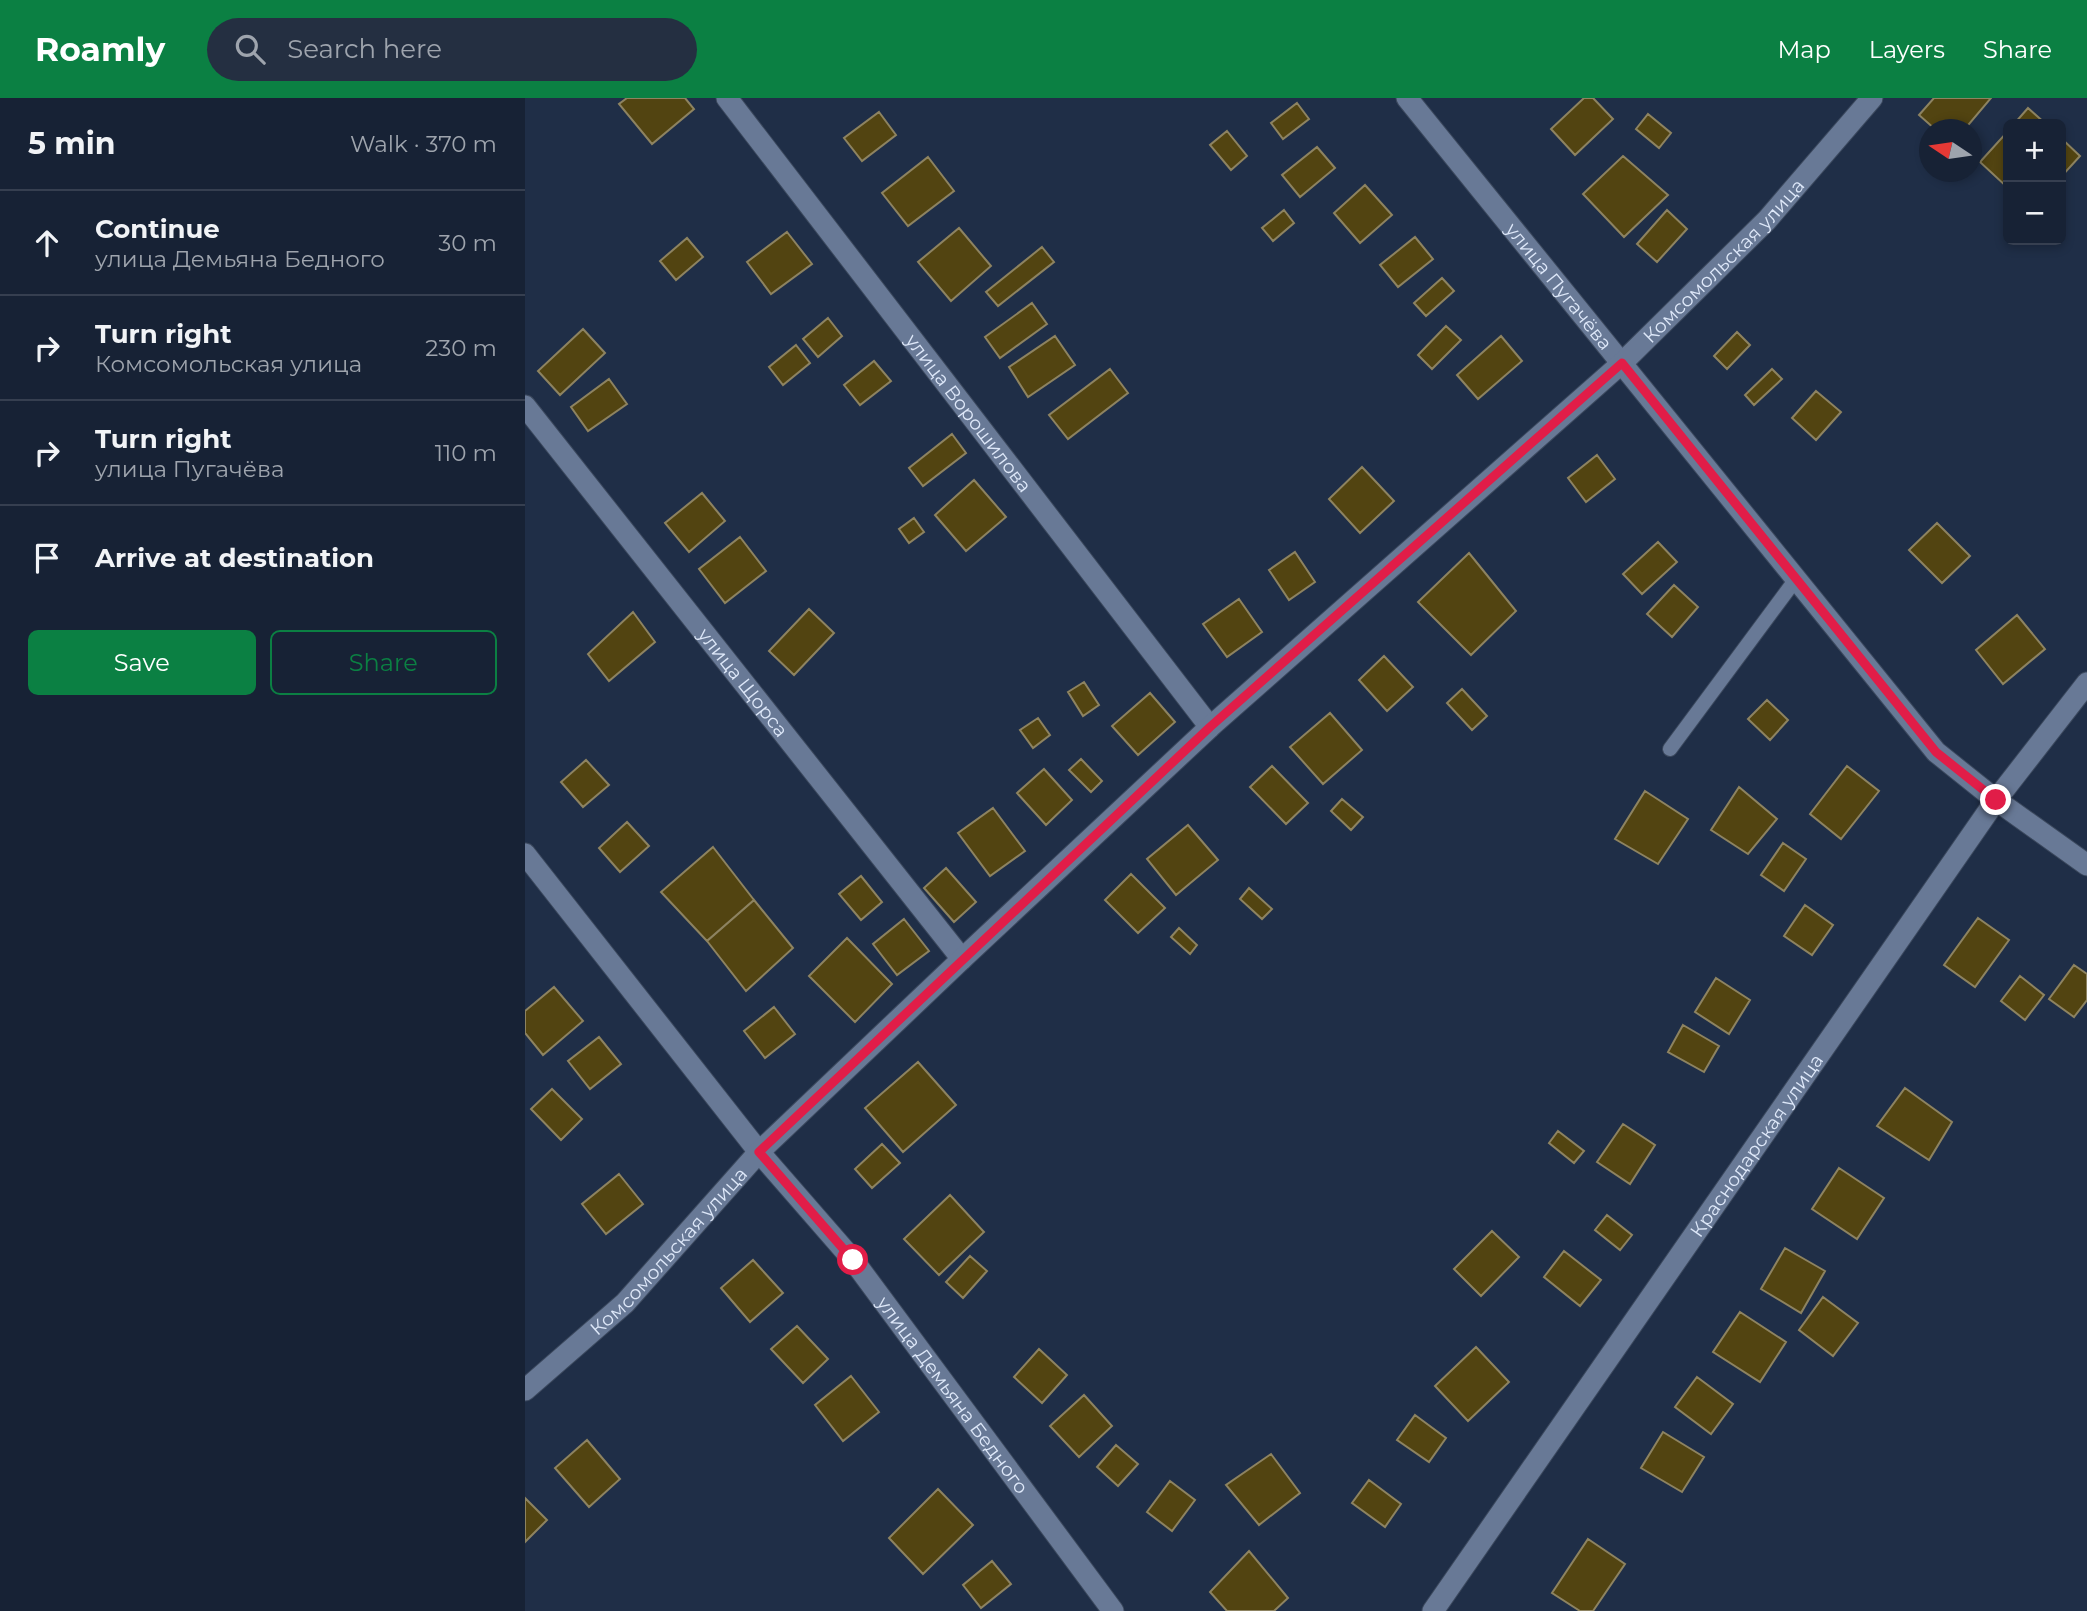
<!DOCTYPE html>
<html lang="en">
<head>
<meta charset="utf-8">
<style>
	body { margin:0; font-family:Montserrat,sans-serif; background:#242f41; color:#f1f3f6 }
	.controls { position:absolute; right:21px; top:21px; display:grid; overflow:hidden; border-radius:10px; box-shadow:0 4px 10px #0003 }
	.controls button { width:63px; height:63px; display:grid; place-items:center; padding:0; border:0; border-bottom:2px solid #363f50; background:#172235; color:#f1f3f6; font:35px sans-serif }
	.compass { position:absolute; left:1394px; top:21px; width:63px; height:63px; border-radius:50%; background:#172235; box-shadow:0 4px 10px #0003; rotate:283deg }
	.stop { position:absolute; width:21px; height:21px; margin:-16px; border:5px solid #e11d48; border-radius:50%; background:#fff }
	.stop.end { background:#e11d48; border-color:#fff; box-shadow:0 2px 7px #0008 }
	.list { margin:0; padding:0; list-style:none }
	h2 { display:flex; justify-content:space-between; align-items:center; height:91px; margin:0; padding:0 28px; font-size:30px }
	h2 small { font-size:23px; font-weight:400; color:#9ea4ad }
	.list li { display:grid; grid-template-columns:46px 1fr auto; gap:21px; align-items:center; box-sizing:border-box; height:105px; padding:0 28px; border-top:2px solid #363f50 }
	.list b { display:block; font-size:26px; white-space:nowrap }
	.list p { margin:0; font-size:23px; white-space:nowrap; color:#9ea4ad }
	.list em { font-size:23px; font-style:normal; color:#9ea4ad }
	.actions { display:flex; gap:14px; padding:21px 28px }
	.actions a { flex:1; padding:16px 0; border:2px solid #0b8043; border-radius:10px; text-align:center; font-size:24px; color:#0b8043 }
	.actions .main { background:#0b8043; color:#fff }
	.icon { flex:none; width:38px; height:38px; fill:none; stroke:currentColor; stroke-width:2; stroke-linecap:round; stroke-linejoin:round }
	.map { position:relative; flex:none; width:1562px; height:1513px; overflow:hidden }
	header { display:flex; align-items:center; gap:42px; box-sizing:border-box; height:98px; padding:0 35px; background:#0b8043; color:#fff }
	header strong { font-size:33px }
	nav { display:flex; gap:38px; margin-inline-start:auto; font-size:24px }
	.search { width:490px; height:63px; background:#242f41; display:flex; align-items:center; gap:18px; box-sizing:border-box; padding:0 24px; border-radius:38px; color:#9ea4ad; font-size:26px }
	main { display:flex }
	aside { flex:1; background:#172235 }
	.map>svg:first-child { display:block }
	.building { fill:#524411; stroke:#8d8361; stroke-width:2 }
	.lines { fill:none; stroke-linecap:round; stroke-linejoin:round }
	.lane-casing { stroke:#3b485d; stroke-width:16 }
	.street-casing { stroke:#3b485d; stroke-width:23 }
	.lane { stroke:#687996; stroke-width:14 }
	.street { stroke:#687996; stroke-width:21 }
	.route { stroke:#e11d48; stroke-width:9 }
	.labels { text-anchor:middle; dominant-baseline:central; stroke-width:7; stroke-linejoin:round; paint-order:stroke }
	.street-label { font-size:19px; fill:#dee8f9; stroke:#0f1621 }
</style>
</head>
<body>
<header>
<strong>Roamly</strong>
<div class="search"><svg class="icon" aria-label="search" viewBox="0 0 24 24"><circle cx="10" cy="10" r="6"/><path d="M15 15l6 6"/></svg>Search here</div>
<nav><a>Map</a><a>Layers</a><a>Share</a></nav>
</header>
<main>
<aside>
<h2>5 min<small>Walk · 370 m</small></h2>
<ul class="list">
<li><svg class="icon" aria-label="ahead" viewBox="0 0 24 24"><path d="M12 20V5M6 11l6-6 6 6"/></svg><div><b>Continue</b><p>улица Демьяна Бедного</p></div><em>30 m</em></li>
<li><svg class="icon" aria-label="right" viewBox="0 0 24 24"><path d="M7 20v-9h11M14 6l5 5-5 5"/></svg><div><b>Turn right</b><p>Комсомольская улица</p></div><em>230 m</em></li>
<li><svg class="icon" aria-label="right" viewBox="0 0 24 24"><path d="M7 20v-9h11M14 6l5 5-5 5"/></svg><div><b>Turn right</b><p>улица Пугачёва</p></div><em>110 m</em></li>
<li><svg class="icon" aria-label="arrive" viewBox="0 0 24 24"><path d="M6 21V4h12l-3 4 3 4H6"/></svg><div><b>Arrive at destination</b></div></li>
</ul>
<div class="actions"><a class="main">Save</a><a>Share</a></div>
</aside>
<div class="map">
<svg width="1562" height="1513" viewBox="0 0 1562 1513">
	<rect width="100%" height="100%" fill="#1f2e47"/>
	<!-- building -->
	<path class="building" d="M102 0H160L169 11 127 46 94 6Z
		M1059 0H1068L1088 21 1050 57 1026 31Z
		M1409 0H1466L1439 32H1411L1394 17Z
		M772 5 784 21 758 41 746 25Z
		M1503 10 1521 26H1489Z
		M354 14 371 37 337 63 319 40Z
		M1123 16 1146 35 1134 50 1111 31Z
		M702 33 722 58 706 72 685 47Z
		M1483 33V90L1455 64Z
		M1536 40 1555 58 1536 79Z
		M792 49 810 70 775 99 757 77Z
		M1098 58 1143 97 1099 139 1058 96Z
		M403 59 429 93 383 128 357 95Z
		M840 87 867 117 835 145 809 115Z
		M759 112 769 125 748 143 737 130Z
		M1142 112 1162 131 1132 164 1112 146Z
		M434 130 466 168 426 203 393 164Z
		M262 134 287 166 246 196 222 164Z
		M890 139 908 161 873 189 855 167Z
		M162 140 178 159 151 182 135 163Z
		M517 149 529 164 473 208 461 194Z
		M917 180 929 193 901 218 889 205Z
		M507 205 522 226 475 260 460 239Z
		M303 220 317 238 293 259 278 241Z
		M921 228 936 242 907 271 893 257Z
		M58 231 80 255 35 297 13 273Z
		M1212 234 1225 247 1202 271 1189 258Z
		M530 238 550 267 503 299 484 269Z
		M976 238 997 263 953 301 932 277Z
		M271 247 285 265 258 287 244 269Z
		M349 263 366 283 335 307 319 287Z
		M585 271 603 295 543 341 524 317Z
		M1247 271 1257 281 1229 307 1220 297Z
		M84 281 102 306 63 333 46 309Z
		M1291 293 1316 314 1291 342 1267 320Z
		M427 336 441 355 398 388 384 370Z
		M1072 357 1090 381 1061 404 1043 380Z
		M837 369 869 403 835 435 804 401Z
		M449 382 481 419 441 453 410 417Z
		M177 395 200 423 164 454 140 425Z
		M389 420 399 434 384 445 374 431Z
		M1412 425 1445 458 1417 485 1384 452Z
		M215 439 241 473 200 505 174 471Z
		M1133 444 1152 464 1117 496 1098 476Z
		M770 454 790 484 764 502 744 472Z
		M944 455 991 513 946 557 893 504Z
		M1149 487 1173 509 1147 539 1122 516Z
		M714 501 737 534 702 559 678 526Z
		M284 511 309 535 269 577 244 553Z
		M108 514 130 544 84 583 63 556Z
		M1492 517 1520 551 1478 586 1451 552Z
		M859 558 888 589 862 613 834 582Z
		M559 584 574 607 558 618 543 594Z
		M937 591 962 618 947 632 922 605Z
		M625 595 650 624 613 657 587 628Z
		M1242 602 1263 622 1245 642 1223 621Z
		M805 615 837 652 798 686 765 649Z
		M513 620 525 637 508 650 495 632Z
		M556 661 577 683 566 694 544 672Z
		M61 662 84 687 58 709 36 684Z
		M747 668 783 705 761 726 725 689Z
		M1322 668 1354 693 1316 741 1285 716Z
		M519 671 547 702 521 727 492 695Z
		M1214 689 1252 721 1223 756 1186 732Z
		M1120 693 1163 721 1133 766 1090 741Z
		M817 701 838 719 826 732 806 713Z
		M468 710 500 753 465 778 433 735Z
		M102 724 124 748 95 774 74 750Z
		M663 727 693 762 651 797 622 761Z
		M1258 745 1281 761 1259 793 1236 777Z
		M188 749 229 802 182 843 136 794Z
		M421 770 451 804 429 824 399 790Z
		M606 776 640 810 613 835 580 802Z
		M336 778 357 804 336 822 314 796Z
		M724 790 747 811 737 821 715 801Z
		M229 802 268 850 221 893 182 843Z
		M1280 807 1308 827 1287 857 1259 838Z
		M1453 820 1484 842 1450 889 1419 867Z
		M379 821 404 853 372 877 348 846Z
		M654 830 672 847 665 856 646 839Z
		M322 840 367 886 330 924 284 878Z
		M1549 867 1562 876V902L1549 919 1524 901Z
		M1495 878 1519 897 1500 922 1476 903Z
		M1191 880 1225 902 1204 936 1170 914Z
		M29 889 58 923 18 957 0 935V913Z
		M249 909 270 936 240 960 219 933Z
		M1158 927 1194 948 1179 974 1143 954Z
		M74 939 96 966 65 991 43 963Z
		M393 964 431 1007 378 1054 340 1010Z
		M1380 990 1427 1024 1404 1062 1352 1028Z
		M27 991 57 1021 36 1042 6 1011Z
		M1098 1026 1130 1047 1105 1086 1072 1064Z
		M1033 1033 1059 1053 1049 1065 1024 1045Z
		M357 1046 375 1065 347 1090 330 1071Z
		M1314 1070 1359 1100 1332 1141 1287 1111Z
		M94 1076 118 1106 81 1136 57 1106Z
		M425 1097 459 1134 414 1177 379 1141Z
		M1082 1117 1107 1137 1095 1152 1070 1132Z
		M967 1133 994 1159 956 1198 929 1171Z
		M1260 1150 1300 1173 1276 1215 1236 1191Z
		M1039 1153 1076 1182 1055 1208 1019 1179Z
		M445 1158 462 1173 438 1200 421 1184Z
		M228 1162 258 1195 225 1224 196 1190Z
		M1298 1199 1333 1225 1308 1258 1274 1232Z
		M1215 1214 1261 1244 1235 1284 1188 1254Z
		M272 1228 303 1261 278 1285 246 1251Z
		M951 1249 984 1284 943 1323 910 1288Z
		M514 1251 542 1277 517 1305 489 1279Z
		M326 1278 354 1314 318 1343 290 1307Z
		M1172 1279 1208 1306 1186 1336 1150 1309Z
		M559 1297 587 1328 554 1359 525 1328Z
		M890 1317 921 1340 904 1364 872 1342Z
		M1138 1334 1179 1359 1157 1394 1116 1370Z
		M62 1342 95 1381 64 1409 30 1370Z
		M591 1347 613 1366 593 1388 572 1369Z
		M746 1356 775 1395 734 1427 701 1387Z
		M844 1382 876 1406 860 1429 827 1405Z
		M645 1383 670 1402 647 1433 622 1414Z
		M413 1391 448 1427 398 1476 364 1440Z
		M0 1400 22 1422 0 1444Z
		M1063 1441 1100 1466 1068 1513H1055L1027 1495Z
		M724 1453 763 1500 749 1513H702L685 1494Z
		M467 1463 486 1486 456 1510 438 1487Z"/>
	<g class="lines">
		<!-- lane casing -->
		<g class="lane-casing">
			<path id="lane" d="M1145 651 1271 481"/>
		</g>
		<!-- street casing -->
		<g class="street-casing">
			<g id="street">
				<path id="s1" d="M202 0 685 629"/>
				<path id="s2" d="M882 0 1411 654 1471 702 1562 767"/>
				<path id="s3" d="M0 308 437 861"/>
				<path id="s4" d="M0 756 234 1054 328 1162 588 1513"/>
				<path id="s5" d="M0 1292 100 1205 234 1054 437 861 685 629 1097 265 1242 122 1347 0"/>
				<path id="s6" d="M908 1513 1471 702 1562 585"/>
			</g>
		</g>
		<!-- lane -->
		<use href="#lane" class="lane"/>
		<!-- street -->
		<use href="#street" class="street"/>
	</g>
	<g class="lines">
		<!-- route -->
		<path class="route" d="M328 1162 234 1054 685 629 1097 265 1411 654 1471 702"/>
	</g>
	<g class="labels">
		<!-- street labels -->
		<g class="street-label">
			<text stroke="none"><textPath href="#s5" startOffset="1648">Комсомольская улица</textPath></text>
			<text stroke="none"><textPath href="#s2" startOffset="242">улица Пугачёва</textPath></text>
			<text stroke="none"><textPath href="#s1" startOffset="397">улица Ворошилова</textPath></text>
			<text stroke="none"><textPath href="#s3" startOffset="352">улица Щорса</textPath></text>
			<text stroke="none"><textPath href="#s6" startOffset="567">Краснодарская улица</textPath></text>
			<text stroke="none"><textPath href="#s5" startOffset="200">Комсомольская улица</textPath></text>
			<text stroke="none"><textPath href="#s4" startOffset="690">улица Демьяна Бедного</textPath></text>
		</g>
	</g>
</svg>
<div class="controls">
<button>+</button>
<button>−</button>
</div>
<svg class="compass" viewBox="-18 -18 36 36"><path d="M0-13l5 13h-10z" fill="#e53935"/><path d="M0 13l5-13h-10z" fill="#9ea4ad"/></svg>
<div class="stop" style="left:328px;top:1162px"></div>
<div class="stop end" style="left:1471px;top:702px"></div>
</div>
</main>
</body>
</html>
